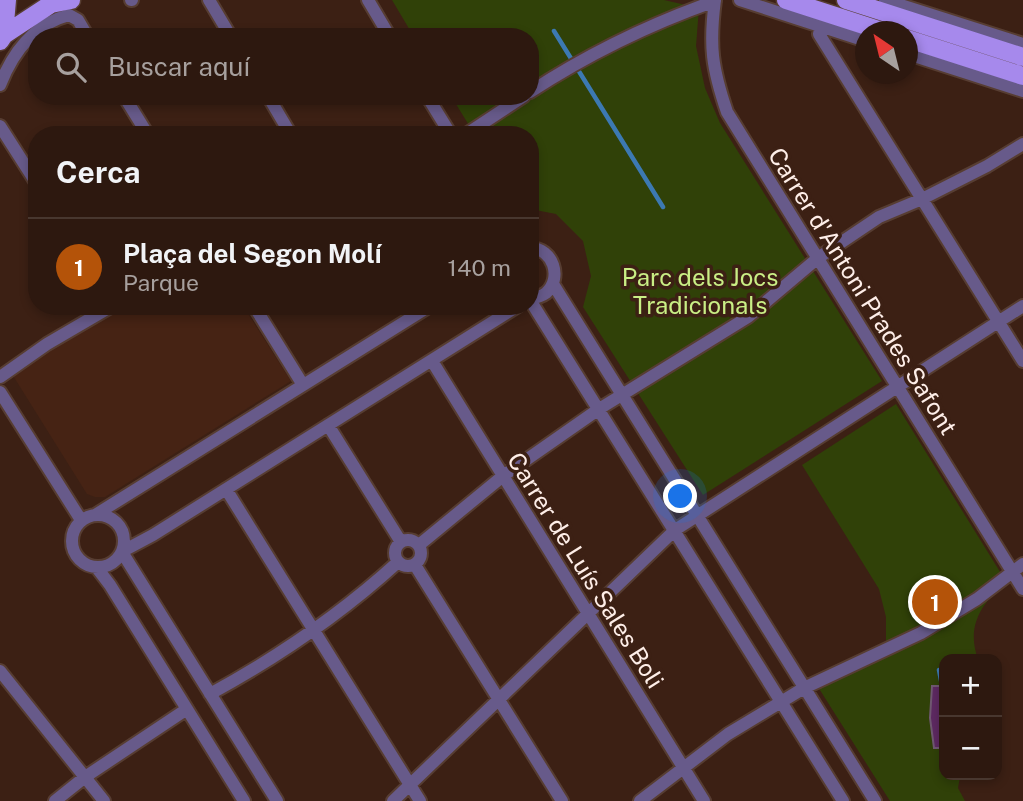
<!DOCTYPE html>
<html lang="es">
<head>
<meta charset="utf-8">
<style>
	body { margin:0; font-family:"Public Sans",sans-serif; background:#39251d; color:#f1f3f6 }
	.controls { position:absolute; right:21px; bottom:21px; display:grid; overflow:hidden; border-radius:14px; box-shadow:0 4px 10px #0003 }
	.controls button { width:63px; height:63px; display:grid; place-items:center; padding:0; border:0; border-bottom:2px solid #48372f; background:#2d180f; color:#f1f3f6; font:35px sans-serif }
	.compass { position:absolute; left:855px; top:21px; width:63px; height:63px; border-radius:50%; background:#2d180f; box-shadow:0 4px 10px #0003; rotate:325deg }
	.you { position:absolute; left:681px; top:497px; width:24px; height:24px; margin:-18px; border:5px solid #fff; border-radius:50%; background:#1a73e8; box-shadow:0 0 0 10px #1a73e833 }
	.badge { display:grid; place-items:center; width:46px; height:46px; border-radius:50%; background:#b45309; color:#fff; font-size:23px; font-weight:700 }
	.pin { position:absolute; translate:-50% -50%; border:4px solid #fff; box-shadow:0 2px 7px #0006 }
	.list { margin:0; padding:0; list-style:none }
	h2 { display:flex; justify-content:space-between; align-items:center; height:91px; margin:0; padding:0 28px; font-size:30px }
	h2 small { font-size:23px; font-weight:400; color:#a7a09e }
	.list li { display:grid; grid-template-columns:46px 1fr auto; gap:21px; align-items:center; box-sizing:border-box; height:98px; padding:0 28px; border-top:2px solid #48372f }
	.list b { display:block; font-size:26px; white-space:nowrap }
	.list p { margin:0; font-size:23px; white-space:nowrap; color:#a7a09e }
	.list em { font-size:23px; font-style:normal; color:#a7a09e }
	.icon { flex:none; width:38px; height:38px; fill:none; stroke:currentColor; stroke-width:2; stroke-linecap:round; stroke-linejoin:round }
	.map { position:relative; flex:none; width:1023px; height:801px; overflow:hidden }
	.search { position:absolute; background:#2d180f; box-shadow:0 4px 10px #0003; left:28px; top:28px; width:511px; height:77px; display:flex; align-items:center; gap:18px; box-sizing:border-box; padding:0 24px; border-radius:28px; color:#a7a09e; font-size:26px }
	.panel { position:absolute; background:#2d180f; box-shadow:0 4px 10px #0003; left:28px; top:126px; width:511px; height:189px; border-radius:28px }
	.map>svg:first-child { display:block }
	.built { fill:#462314 }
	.green { fill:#304108 }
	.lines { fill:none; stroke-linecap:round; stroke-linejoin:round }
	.stream { stroke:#3c79b2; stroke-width:4.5 }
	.building { fill:#5d2961; stroke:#705871; stroke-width:2 }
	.street-casing { stroke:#573d32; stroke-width:16 }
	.primary-casing { stroke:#573d32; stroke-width:21 }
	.street { stroke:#675a8a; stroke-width:12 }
	.primary { stroke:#a689ec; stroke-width:18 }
	.labels { text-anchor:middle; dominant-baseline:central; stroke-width:7; stroke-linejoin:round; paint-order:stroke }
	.park-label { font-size:24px; fill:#c9ee85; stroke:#3c2014 }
	.street-label { font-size:24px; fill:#feeee8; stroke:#3c2014 }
</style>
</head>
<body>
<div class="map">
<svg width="1023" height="801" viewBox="0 0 1023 801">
	<rect width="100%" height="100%" fill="#3c2014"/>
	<!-- built -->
	<path class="built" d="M120 306H243L291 381 105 497H95L87 494 12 374 88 324Z"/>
	<!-- green -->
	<path class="green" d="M392 0H664L699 8 696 46 705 88 720 123 882 381 703 495 583 307 591 276 583 241 556 214 530 209V135H475L451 96H530V37H414Z
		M896 404 1007 583C981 602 966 627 978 659H944V775H964L960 777 958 788 965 801H890L813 679 886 644V617L879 589 802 465Z"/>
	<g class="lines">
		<!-- stream -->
		<path class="stream" d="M554 31 663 207
			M939 670 944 696"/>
	</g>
	<!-- building -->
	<path class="building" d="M932 686H941V719H944V729H941L940 748H934L930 718Z"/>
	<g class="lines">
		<!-- street casing -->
		<g class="street-casing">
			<path id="street" d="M131 0H132
				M209 0 231 37
				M368 0 390 37
				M715 0C709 46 712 68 727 112L1023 589
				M740 0 866 41
				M885 0 1023 44
				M821 26 819 34 1023 361
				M908 54 1023 91
				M0 85C13 52 34 24 69 15L78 20 88 37
				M530 92C588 54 650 24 715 1
				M124 96 148 135
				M268 96 291 135
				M427 96 451 135
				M0 126 37 184
				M465 135 524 96
				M530 248C553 248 563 278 546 293 542 296 535 298 530 299
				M553 284 875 801
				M530 300 843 801
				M254 306 303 385
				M432 361 704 801
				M0 377 47 344 112 306
				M0 392 81 520
				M328 425 401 542
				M226 489 420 801
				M95 515 430 306
				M72 541a26 26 0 1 1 52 0a26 26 0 1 1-52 0Z
				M395 553a13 13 0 1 1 26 0a13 13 0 1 1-26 0Z
				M419 545 503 476 599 409 748 317 818 258 879 217 922 199 987 166 1023 144
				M123 551 153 535 518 306
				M122 552 277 801
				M415 565 562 801
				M97 568 110 585 244 801
				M0 671 104 801
				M210 694C278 657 341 614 398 562
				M55 801 85 777 187 709
				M393 801 675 530 1023 306
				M640 801 728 734 804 688 921 633 977 599 1023 564"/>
		</g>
		<!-- primary casing -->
		<g class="primary-casing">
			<path id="primary" d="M786 0 885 32
				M846 0 1023 57
				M4 35 51 4 71 0
				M908 39 1023 76
				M0 41 4 35 7 0"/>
		</g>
		<!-- street -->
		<use href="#street" class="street"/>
		<!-- primary -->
		<use href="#primary" class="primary"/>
	</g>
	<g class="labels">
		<!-- park labels -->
		<g class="park-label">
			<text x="700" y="277">Parc dels Jocs<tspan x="700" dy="28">Tradicionals</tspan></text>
		</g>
		<!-- street labels -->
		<g class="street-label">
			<text transform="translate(863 291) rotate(58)">Carrer d'Antoni Prades Safont</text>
			<text transform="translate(586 570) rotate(58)">Carrer de Luís Sales Boli</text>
		</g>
	</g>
</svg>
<div class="controls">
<button>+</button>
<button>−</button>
</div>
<svg class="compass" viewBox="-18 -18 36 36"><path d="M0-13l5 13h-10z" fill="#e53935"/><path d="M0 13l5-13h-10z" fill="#a7a09e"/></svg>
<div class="you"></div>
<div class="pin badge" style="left:935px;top:602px">1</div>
<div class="search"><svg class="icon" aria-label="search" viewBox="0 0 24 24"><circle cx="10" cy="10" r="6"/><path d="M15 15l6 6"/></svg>Buscar aquí</div>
<section class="panel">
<h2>Cerca<small></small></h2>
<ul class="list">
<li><span class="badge">1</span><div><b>Plaça del Segon Molí</b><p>Parque</p></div><em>140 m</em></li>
</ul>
</section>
</div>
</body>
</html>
